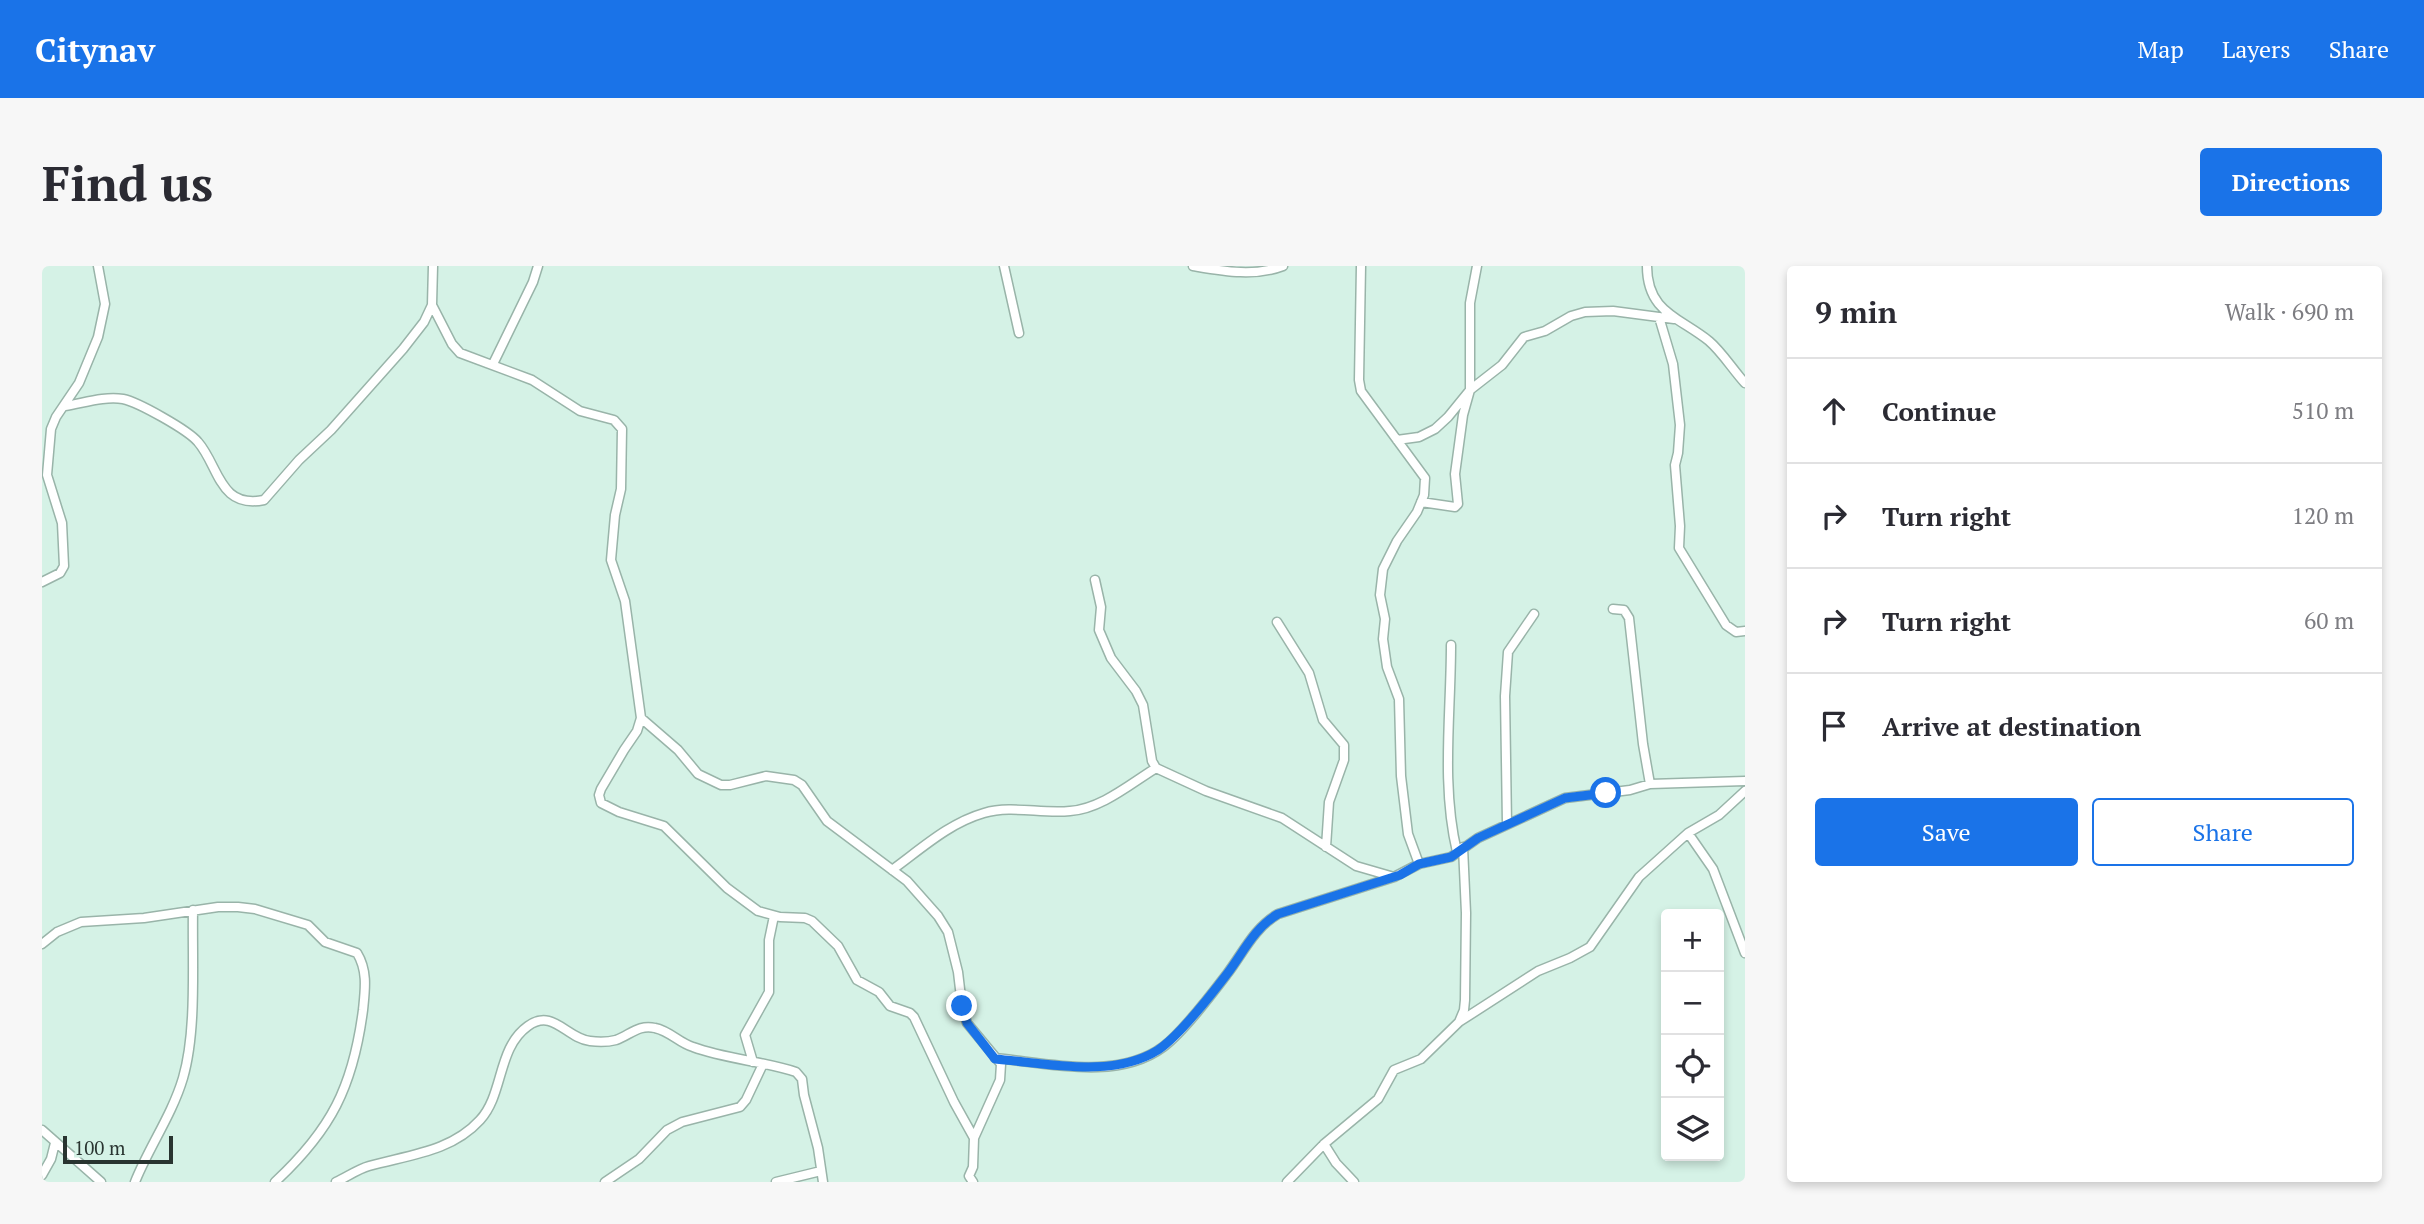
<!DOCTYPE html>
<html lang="en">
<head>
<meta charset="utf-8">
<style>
	body { margin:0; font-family:"PT Serif",serif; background:#f7f7f7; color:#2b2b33 }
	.controls { position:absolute; right:21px; bottom:21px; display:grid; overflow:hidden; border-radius:7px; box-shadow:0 4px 10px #0003 }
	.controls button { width:63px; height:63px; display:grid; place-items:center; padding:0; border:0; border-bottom:2px solid #e1e1e2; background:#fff; color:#2b2b33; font:35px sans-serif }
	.scale { position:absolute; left:21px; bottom:18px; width:110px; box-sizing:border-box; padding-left:7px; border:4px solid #293430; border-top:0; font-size:19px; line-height:24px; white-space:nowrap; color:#293430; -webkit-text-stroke:5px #d5f2e6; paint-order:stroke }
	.stop { position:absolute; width:21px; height:21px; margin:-16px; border:5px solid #1a73e8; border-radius:50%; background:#fff }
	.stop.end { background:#1a73e8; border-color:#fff; box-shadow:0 2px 7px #0008 }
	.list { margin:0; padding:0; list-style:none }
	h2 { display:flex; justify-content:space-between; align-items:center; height:91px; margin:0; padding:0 28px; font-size:30px }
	h2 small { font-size:23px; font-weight:400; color:#7c7c81 }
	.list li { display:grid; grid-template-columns:46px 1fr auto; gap:21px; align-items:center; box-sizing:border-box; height:105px; padding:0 28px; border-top:2px solid #e1e1e2 }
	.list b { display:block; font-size:26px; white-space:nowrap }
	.list em { font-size:23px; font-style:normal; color:#7c7c81 }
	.actions { display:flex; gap:14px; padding:21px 28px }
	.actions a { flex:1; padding:16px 0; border:2px solid #1a73e8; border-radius:7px; text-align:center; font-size:24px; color:#1a73e8 }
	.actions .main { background:#1a73e8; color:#fff }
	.icon { flex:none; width:38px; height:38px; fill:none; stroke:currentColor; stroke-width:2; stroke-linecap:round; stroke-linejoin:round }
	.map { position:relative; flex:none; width:1703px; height:916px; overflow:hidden; border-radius:7px }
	header { display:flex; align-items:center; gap:42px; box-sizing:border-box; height:98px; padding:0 35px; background:#1a73e8; color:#fff }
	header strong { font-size:33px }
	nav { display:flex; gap:38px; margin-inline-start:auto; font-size:24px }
	.intro { display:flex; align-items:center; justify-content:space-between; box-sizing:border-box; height:168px; padding:0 42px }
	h1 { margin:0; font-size:49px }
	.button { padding:18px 32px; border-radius:7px; background:#1a73e8; color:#fff; font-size:24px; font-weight:700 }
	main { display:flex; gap:42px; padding:0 42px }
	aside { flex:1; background:#fff; border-radius:7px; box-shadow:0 4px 10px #0003 }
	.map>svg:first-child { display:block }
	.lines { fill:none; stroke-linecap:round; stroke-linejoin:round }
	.minor-casing { stroke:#99b4a9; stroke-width:11 }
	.minor { stroke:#fff; stroke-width:8 }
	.route { stroke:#1a73e8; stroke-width:9 }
</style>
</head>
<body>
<header>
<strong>Citynav</strong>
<nav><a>Map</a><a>Layers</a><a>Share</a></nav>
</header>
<div class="intro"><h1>Find us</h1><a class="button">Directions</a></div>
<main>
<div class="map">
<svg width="1703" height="916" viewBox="0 0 1703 916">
	<rect width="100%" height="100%" fill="#d5f2e6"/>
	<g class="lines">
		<!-- minor casing -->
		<g class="minor-casing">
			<path id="minor" d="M962 0 977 67
				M1151 0C1181 5 1212 11 1241 0
				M1319 0 1317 114 1319 125 1383 212 1382 229 1375 246 1355 275 1341 303 1338 329 1343 353 1341 373 1345 401 1357 433 1359 510 1366 568 1377 598
				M1605 0C1605 46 1637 51 1667 75 1680 86 1691 104 1703 117
				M390 39 410 78 418 87 490 114 538 145 572 154 580 163 579 223 573 249 569 294 583 335 599 452 595 465 582 484 559 523 557 529 559 537 577 546 622 560 685 622 716 645 738 651 763 652 770 655 796 680 815 714 837 726 848 740 868 747 872 751 912 836 932 872
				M1617 51 1631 98 1638 159 1636 187 1633 199 1638 260 1637 282 1684 359 1694 366 1703 365
				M451 98 491 16 496 0
				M23 140C42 137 62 130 81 133 96 136 146 164 156 176 177 200 177 243 222 234L257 194 289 164 361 83 382 56 390 39 391 0
				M1355 174 1377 171 1393 163 1406 151 1428 124 1460 99 1482 71 1503 65 1529 50 1543 46 1571 45 1632 53
				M1379 236 1413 241 1416 238 1413 208 1421 149 1428 124V37L1435 0
				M1053 314 1059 341 1057 364 1069 392 1094 425 1101 439 1110 495 1114 502 1164 525 1240 552 1314 600 1352 611
				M0 316 18 307 22 300 20 257 5 209 9 163 14 151 37 117 56 71 63 38 56 0
				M1571 343 1582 344 1587 352 1601 478 1608 518
				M1235 356 1267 407 1281 454 1302 479V494L1287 536 1284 581
				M1409 379C1409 448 1399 519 1415 586
				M599 452 636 484 656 508 679 519H688L724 510 752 514 760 519 785 555 865 615 896 650 906 666 916 706 920 740 925 757 959 798 958 814 932 872 931 901 927 910 931 916
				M1465 558 1463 430 1466 386 1492 348
				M1646 567 1671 603 1703 687
				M850 604C879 583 907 557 942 547 970 539 999 548 1028 545 1059 543 1088 518 1114 502
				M0 678 15 666 39 656 102 652 176 641H196L213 643 266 659 283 676 315 687C326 705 323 724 321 744 311 821 289 864 233 916
				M1417 756 1496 705 1528 692 1548 681 1597 611 1646 567 1677 549 1703 525
				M953 792C1006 797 1075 815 1121 781 1141 766 1169 729 1185 708 1201 687 1212 662 1236 648L1352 611 1377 598 1409 591 1436 572 1523 532 1588 524 1608 518 1703 515
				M711 796 703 769 727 726V674L732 650
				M0 864 59 916
				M1282 878 1294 897 1312 916
				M0 909 9 893 13 877
				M93 916C107 881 130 849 141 812 155 764 150 695 151 644
				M294 916C305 911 316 903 327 900 366 889 409 886 438 854 462 828 455 782 486 760 511 742 524 772 548 775 556 776 566 776 574 774 588 769 597 758 613 762 628 765 637 777 651 781 684 793 720 795 754 806L760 813 762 829 776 882 781 916
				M563 916 597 893 625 864 640 856 698 841 704 834 721 798
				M734 916 779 905
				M1245 916 1282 878 1336 833 1352 804 1379 793 1417 756 1422 744 1423 734 1424 647 1421 581"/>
		</g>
		<!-- minor -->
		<use href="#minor" class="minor"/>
	</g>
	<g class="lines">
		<!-- route -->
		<path class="route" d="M920 740 925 757 953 793C1004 797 1070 813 1116 784 1137 770 1169 729 1185 708 1201 687 1212 662 1236 648L1358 609 1377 598 1409 591 1436 572 1523 532 1564 527"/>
	</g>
</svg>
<div class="controls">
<button>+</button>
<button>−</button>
<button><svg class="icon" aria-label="locate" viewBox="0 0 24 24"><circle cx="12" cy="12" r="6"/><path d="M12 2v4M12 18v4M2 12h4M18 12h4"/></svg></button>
<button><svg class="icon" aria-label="layers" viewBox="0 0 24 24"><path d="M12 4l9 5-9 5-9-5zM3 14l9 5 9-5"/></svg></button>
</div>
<div class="scale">100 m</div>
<div class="stop" style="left:1564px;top:527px"></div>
<div class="stop end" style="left:920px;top:740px"></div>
</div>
<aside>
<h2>9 min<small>Walk · 690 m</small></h2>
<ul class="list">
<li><svg class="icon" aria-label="ahead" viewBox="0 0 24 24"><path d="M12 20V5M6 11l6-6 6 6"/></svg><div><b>Continue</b></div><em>510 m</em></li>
<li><svg class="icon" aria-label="right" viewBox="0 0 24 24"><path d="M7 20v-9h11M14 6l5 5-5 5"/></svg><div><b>Turn right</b></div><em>120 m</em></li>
<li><svg class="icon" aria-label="right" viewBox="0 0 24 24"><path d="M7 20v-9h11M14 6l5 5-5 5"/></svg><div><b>Turn right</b></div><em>60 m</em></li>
<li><svg class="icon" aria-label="arrive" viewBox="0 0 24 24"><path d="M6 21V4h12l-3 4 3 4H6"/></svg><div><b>Arrive at destination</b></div></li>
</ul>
<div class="actions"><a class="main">Save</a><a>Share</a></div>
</aside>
</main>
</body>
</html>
